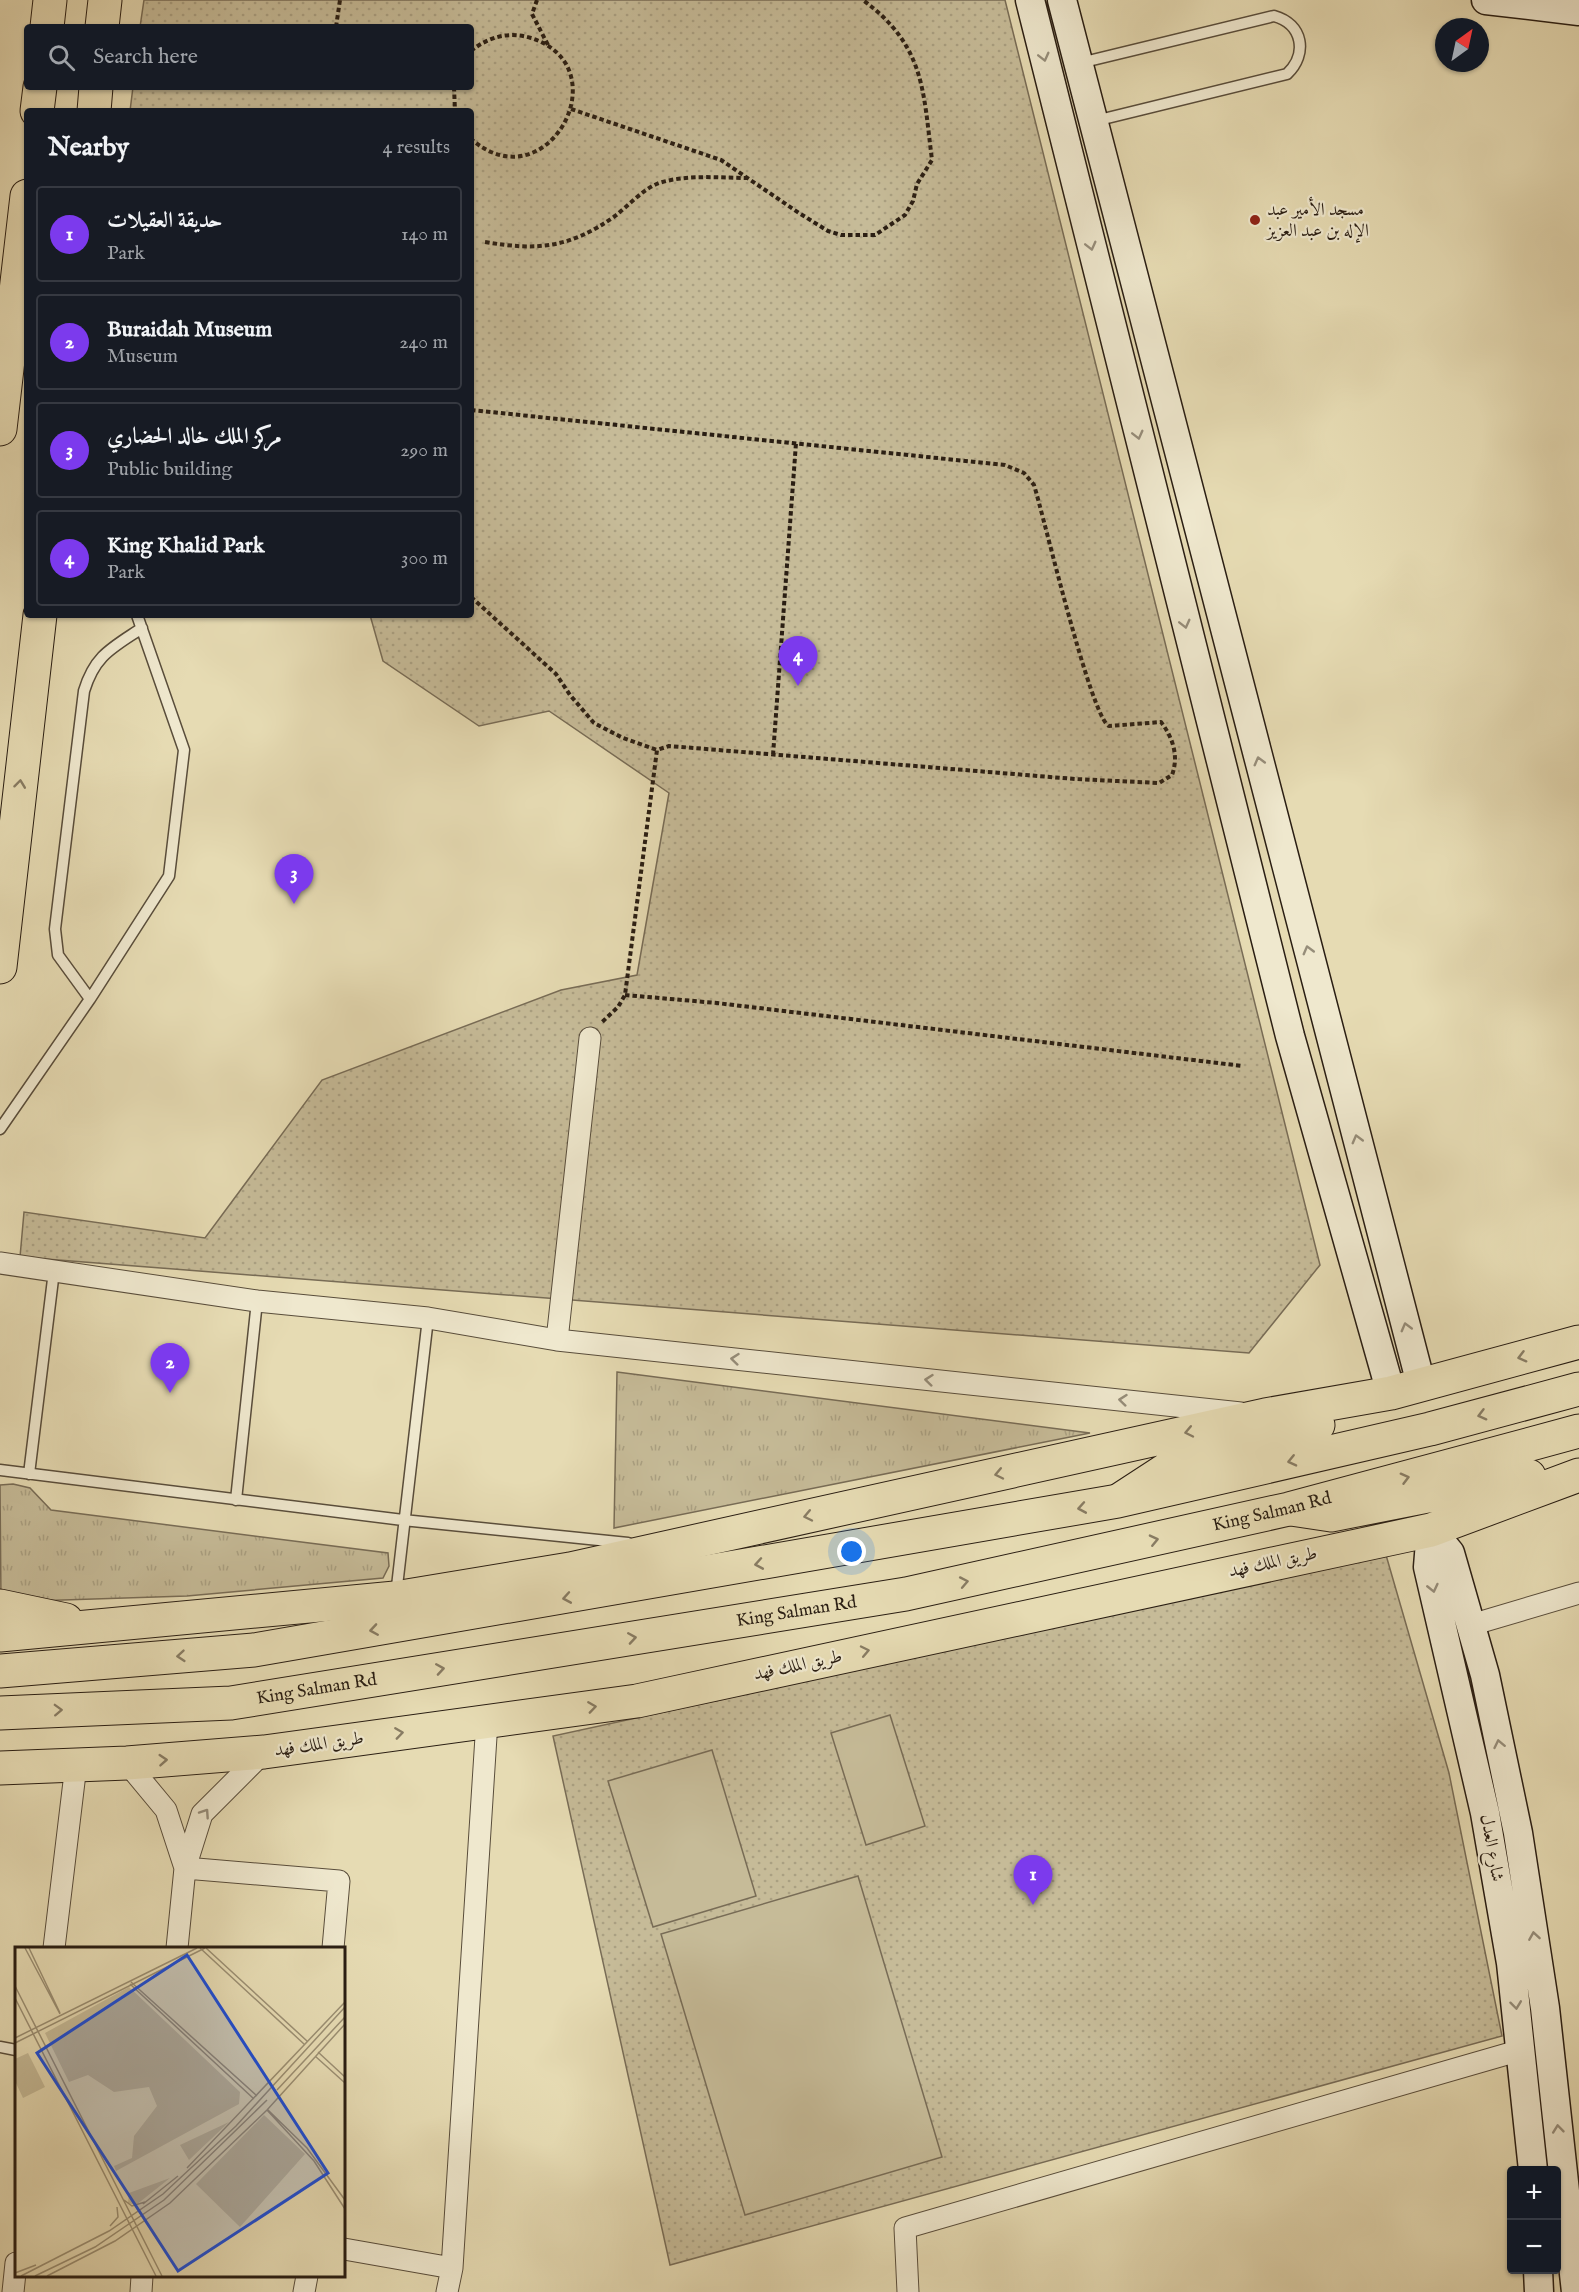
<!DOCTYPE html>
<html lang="en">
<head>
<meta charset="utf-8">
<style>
	body { margin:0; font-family:"IM FELL English",Amiri,serif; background:#242831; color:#f1f3f6 }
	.controls { position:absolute; right:18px; bottom:18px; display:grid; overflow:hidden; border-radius:6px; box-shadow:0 2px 4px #0004 }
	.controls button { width:54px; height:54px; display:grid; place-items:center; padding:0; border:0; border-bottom:2px solid #363941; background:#171b24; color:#f1f3f6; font:30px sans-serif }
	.compass { position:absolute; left:1435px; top:18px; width:54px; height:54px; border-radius:50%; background:#171b24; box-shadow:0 2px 4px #0004; rotate:33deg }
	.you { position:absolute; left:852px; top:1552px; width:21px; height:21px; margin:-15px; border:4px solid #fff; border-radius:50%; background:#1a73e8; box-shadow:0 0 0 9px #1a73e833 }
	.badge { display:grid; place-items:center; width:39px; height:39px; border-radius:50%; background:#7c3aed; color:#fff; font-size:20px; font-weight:700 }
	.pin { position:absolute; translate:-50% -50px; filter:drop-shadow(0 2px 3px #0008) }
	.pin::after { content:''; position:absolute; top:32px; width:21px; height:18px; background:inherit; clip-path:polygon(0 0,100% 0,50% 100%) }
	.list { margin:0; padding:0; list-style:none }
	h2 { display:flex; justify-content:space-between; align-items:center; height:78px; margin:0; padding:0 24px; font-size:26px }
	h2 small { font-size:20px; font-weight:400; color:#9ea1a6 }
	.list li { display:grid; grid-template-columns:39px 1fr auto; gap:18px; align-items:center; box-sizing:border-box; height:96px; margin:0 12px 12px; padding:0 12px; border:2px solid #363941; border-radius:6px }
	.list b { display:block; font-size:22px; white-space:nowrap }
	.list p { margin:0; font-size:20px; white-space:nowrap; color:#9ea1a6 }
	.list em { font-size:20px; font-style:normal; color:#9ea1a6 }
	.icon { flex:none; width:33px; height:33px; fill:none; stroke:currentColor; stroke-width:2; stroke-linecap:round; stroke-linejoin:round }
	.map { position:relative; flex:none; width:1579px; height:2292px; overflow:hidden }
	.search { position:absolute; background:#171b24; box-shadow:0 2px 4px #0004; left:24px; top:24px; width:450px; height:66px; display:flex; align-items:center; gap:15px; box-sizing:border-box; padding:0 21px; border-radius:6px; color:#9ea1a6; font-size:22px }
	.panel { position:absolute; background:#171b24; box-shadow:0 2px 4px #0004; left:24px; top:108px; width:450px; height:510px; border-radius:6px }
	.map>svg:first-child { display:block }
	.grass { fill:url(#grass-tufts); stroke:#786c56; stroke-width:1.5 }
	.park { fill:url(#park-dots); stroke:#786c56; stroke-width:1.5 }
	.garden { fill:#c6bb98; stroke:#786c56; stroke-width:1.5 }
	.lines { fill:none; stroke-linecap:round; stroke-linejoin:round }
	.lane-casing { stroke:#594d3b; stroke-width:13 }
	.street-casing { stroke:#594d3b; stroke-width:23 }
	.secondary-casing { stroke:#2a1e13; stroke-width:31 }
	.primary-casing { stroke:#2a1e13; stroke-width:35 }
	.highway-casing { stroke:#2a1e13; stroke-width:35 }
	.path { stroke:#2a1e13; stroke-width:4; stroke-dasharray:4.5 3; stroke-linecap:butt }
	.lane { stroke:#efe8ce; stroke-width:10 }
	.street { stroke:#efe8ce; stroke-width:21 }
	.secondary { stroke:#efe8ce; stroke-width:28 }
	.primary { stroke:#e6dbb3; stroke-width:33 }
	.highway { stroke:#e6dbb3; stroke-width:33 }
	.oneway { stroke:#968d7a }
	.oneway2 { stroke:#887c63 }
	.poi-dot { fill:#8f2418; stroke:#efe8ce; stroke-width:2 }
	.labels { text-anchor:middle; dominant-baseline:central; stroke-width:4.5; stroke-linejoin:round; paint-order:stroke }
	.poi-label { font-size:18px; fill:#2a1e13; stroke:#efe8ce; text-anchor:start }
	.street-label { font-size:18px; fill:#2a1e13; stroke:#efe8ce }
	.inset-road { fill:none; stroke:#9b8f73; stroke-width:1.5 }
	.view { fill:#1d4ed8; fill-opacity:0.15; stroke:#1d4ed8; stroke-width:3 }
	.inset-edge { fill:none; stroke:#2a1e13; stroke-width:3 }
</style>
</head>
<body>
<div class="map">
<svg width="1579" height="2292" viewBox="0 0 1579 2292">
	<defs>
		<pattern id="grass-tufts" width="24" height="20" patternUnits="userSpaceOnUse" patternTransform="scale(1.5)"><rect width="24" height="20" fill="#c6bb98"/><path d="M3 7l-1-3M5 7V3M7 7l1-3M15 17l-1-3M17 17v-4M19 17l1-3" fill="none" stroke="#aaa082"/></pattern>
		<pattern id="park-dots" width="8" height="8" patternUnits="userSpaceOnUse" patternTransform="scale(1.5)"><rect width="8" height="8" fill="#c6bb98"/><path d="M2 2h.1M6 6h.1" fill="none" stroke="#aaa082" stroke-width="1.8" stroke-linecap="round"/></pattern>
	</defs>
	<rect width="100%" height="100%" fill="#e6dbb3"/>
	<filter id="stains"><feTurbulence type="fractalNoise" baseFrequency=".00333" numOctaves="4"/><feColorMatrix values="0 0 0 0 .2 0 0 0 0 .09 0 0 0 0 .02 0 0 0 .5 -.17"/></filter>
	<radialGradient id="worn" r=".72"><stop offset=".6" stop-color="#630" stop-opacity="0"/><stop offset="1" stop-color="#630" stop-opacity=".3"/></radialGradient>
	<!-- grass -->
	<path class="grass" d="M617 1372 1090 1433 614 1528Z
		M13 1484 30 1488 51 1510 388 1553 389 1566 383 1578 187 1596 1 1602 0 1485Z"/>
	<!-- park -->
	<path class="park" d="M144 0H1005L1320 1265 1249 1353 20 1257 24 1212 205 1238 322 1080 561 990 637 975 669 793 549 711 479 726 383 661 370 615H471V111H130L133 87H471V27H140Z
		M1386 1555 1449 1773 1502 2036 670 2265 553 1736Z"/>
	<!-- garden -->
	<path class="garden" d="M890 1715 925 1826 866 1845 831 1733Z
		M712 1750 756 1896 653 1927 608 1781Z
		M858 1876 942 2157 745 2215 661 1934Z"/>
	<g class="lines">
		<!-- lane casing -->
		<g class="lane-casing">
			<path id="lane" d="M1080 63 1274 16C1303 24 1308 54 1287 74L1095 121
				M90 999 58 955 55 929 84 691C95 655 112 648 142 628
				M0 1129 90 999 169 876 184 750 137 615
				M0 1470 403 1520 628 1543
				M29 1474 54 1271
				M236 1500 257 1301
				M396 1595 428 1318
				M0 2047 16 2050"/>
		</g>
		<!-- street casing -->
		<g class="street-casing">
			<path id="street" d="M0 1263 257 1301 428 1318 557 1340 1241 1413
				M557 1340 590 1038
				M1471 1625 1579 1593
				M127 1763 166 1810 185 1868 177 1948
				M185 1868 339 1881 333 1948
				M185 1868 202 1814 264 1752
				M54 1948 76 1765
				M344 2249 452 2268
				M13 2292 16 2263
				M141 2292 142 2276
				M304 2292 307 2276
				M447 2292 452 2268 487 1721
				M908 2292 905 2228 1521 2050"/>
		</g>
		<!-- secondary casing -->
		<g class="secondary-casing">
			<path id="secondary" d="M1030 0 1290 1036 1391 1393
				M1062 0 1421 1384
				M1486 0 1579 11
				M1431 1530 1450 1553 1485 1675 1518 1833 1545 2008 1576 2292
				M1431 1530 1428 1567 1485 1813 1511 1963 1533 2170
				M1538 2270 1539 2292"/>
		</g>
		<!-- primary casing -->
		<g class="primary-casing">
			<path id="primary" d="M1121 1499 1167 1469 1318 1425
				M1291 1509 1331 1515 1529 1476
				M0 1606 66 1620
				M0 1635 395 1598 570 1569 1265 1415 1391 1393 1579 1342
				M0 1768 127 1763 264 1752 637 1701 1431 1530 1579 1475"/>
		</g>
		<!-- highway casing -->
		<g class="highway-casing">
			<g id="highway">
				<path d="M47 27 50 0"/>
				<path d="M102 27 105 0"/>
				<path d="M37 111 40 87"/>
				<path d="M94 111 96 87"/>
				<path d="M0 429 27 196"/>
				<path d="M0 967 40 615"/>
				<path d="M0 1671 254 1650 1118 1501 1430 1429 1579 1389"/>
				<path id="s1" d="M0 1713 231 1703 906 1594 1289 1509 1579 1431"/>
			</g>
		</g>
		<!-- path -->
		<path class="path" d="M537 0 532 14 549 47
			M336 27 340 0
			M471 51C488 37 509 31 531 38 622 67 547 205 471 139
			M454 87 455 111
			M571 109 721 160 799 213 828 231 841 235H875L905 215 913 201 917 184 932 160C923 90 925 46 863 0
			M485 242C538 251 570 248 615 216 628 206 643 189 659 183 688 174 720 178 750 178
			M471 410 1005 465 1024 473 1034 485C1044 517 1091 718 1109 726L1161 722C1173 738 1179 756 1172 775L1159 783 1075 779 669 746 657 750 625 995 618 1007 601 1023
			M471 597 556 674 570 695 594 723 623 738 657 750
			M773 755 796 443
			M625 995 717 1003 1243 1066"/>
		<!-- lane -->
		<use href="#lane" class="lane"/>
		<!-- street -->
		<use href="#street" class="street"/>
		<!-- secondary -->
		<use href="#secondary" class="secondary"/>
		<!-- primary -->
		<use href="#primary" class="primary"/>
		<!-- highway -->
		<use href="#highway" class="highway"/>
	</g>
	<!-- one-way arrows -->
	<defs><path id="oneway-chevron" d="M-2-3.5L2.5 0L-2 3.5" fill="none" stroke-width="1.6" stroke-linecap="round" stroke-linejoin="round" transform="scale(1.5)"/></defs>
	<g class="oneway">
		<use href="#oneway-chevron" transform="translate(1044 57) rotate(76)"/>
		<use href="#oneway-chevron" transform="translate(1091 246) rotate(76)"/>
		<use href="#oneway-chevron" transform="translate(1138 435) rotate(76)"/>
		<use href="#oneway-chevron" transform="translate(1185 624) rotate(76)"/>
		<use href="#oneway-chevron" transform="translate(1259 761) rotate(-105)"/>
		<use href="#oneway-chevron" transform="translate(1308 950) rotate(-105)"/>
		<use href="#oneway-chevron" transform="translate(1357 1139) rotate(-105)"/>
		<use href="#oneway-chevron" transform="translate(1406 1327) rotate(-105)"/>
		<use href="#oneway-chevron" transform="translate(735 1359) rotate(-174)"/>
		<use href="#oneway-chevron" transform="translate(929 1380) rotate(-174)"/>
		<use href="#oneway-chevron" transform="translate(1123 1400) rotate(-174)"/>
		<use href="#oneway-chevron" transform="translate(1433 1588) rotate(77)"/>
		<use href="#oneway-chevron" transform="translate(1499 1744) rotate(-102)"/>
		<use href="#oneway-chevron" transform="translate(205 1813) rotate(-56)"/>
		<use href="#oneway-chevron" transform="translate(1534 1936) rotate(-99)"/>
		<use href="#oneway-chevron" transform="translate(1516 2005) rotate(83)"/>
		<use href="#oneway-chevron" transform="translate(1558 2129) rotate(-96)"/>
	</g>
	<g class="oneway2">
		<use href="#oneway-chevron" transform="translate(20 784) rotate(-83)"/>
		<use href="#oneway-chevron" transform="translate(1522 1357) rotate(165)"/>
		<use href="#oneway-chevron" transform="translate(1482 1415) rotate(165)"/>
		<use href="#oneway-chevron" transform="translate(1189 1432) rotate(168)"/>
		<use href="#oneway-chevron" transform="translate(1292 1461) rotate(167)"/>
		<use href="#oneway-chevron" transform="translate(999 1474) rotate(168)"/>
		<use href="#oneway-chevron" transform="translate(1405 1478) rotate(-15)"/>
		<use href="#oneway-chevron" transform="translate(1082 1508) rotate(170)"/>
		<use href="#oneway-chevron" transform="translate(808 1516) rotate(168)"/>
		<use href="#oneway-chevron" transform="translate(1154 1540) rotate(-13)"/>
		<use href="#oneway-chevron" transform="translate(759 1564) rotate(170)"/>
		<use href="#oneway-chevron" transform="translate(964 1582) rotate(-11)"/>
		<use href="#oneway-chevron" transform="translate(567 1598) rotate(170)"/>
		<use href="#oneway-chevron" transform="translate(374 1630) rotate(171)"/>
		<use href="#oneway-chevron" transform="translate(632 1638) rotate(-9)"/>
		<use href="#oneway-chevron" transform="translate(865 1651) rotate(-12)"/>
		<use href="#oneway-chevron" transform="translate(181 1656) rotate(175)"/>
		<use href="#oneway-chevron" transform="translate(440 1669) rotate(-9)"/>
		<use href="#oneway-chevron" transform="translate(592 1707) rotate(-8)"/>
		<use href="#oneway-chevron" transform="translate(58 1710) rotate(-2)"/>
		<use href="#oneway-chevron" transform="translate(399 1733) rotate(-8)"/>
		<use href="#oneway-chevron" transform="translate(163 1760) rotate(-4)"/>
	</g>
	<!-- markers -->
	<circle class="poi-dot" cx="1255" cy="220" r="6"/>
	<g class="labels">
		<!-- poi labels -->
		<g class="poi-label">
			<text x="1267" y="210">مسجد الأمير عبد<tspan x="1267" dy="21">الإله بن عبد العزيز</tspan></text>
		</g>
		<!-- street labels -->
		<g class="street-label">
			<text stroke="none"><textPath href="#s1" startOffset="1290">King Salman Rd</textPath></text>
			<text transform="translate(1273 1563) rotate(-12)">طريق الملك فهد</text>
			<text stroke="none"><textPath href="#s1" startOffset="804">King Salman Rd</textPath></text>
			<text transform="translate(798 1666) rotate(-12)">طريق الملك فهد</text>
			<text stroke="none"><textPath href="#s1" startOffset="318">King Salman Rd</textPath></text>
			<text transform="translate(319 1745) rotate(-8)">طريق الملك فهد</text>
			<text transform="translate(1491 1848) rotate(80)">شارع العدل</text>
		</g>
	</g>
	<!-- overview -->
	<g transform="translate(15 1947)">
		<rect width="330" height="330" fill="#e6dbb3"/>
		<path d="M214 175 174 213 165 198ZM155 231 121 258 113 256 114 246Z" fill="#c6bb98"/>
		<path d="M114 40 225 145 224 157 101 224 99 219 117 211 119 189 142 159 134 140 99 145 73 128 54 135 30 86ZM249 168 290 207 225 280 181 237Z" fill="#c6bb98"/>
		<path d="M13 106 30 140 8 151 0 134V112ZM192 238a8 8 0 1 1 16 0a8 8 0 1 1-16 0ZM219 231 244 253 229 270 204 249Z" fill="#c6bb98"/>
		<path class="inset-road" d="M10 1 45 67M14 1 45 66M185 1 289 97M191 1 292 94M116 35 242 149M115 37 239 152M0 39 147 329M0 51 141 329M0 91 182 1M0 96 190 1M303 105 330 130M300 109 330 136M262 143 330 70M252 163 299 214 330 262M253 163 292 201 330 253M172 221 330 55M109 253 117 259 130 255M128 257 163 229M95 279 103 270 102 260M0 326 21 318M6 329 94 284 148 247 221 179 330 60M20 329 80 300 149 253 252 153M32 329 100 294 155 256 252 163 330 77"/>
		<path class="view" d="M172 8 313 226 163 324 22 106Z"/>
		<rect width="330" height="330" class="inset-edge"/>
	</g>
	<rect width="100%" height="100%" filter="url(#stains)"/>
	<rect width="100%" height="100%" fill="url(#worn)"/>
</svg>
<div class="controls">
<button>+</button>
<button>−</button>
</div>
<svg class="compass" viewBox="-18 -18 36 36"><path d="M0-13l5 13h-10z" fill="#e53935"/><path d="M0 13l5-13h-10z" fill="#9ea1a6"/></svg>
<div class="you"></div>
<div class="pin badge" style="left:1033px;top:1905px">1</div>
<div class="pin badge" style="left:170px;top:1393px">2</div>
<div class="pin badge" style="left:294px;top:904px">3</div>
<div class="pin badge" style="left:798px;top:686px">4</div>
<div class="search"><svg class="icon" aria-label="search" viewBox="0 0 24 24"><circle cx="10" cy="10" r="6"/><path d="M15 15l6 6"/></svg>Search here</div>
<section class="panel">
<h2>Nearby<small>4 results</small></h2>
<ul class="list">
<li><span class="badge">1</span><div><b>حديقة العقيلات</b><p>Park</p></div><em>140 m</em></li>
<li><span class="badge">2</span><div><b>Buraidah Museum</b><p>Museum</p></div><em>240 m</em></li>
<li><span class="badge">3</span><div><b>مركز الملك خالد الحضاري</b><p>Public building</p></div><em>290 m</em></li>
<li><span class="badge">4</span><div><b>King Khalid Park</b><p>Park</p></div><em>300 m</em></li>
</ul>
</section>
</div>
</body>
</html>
